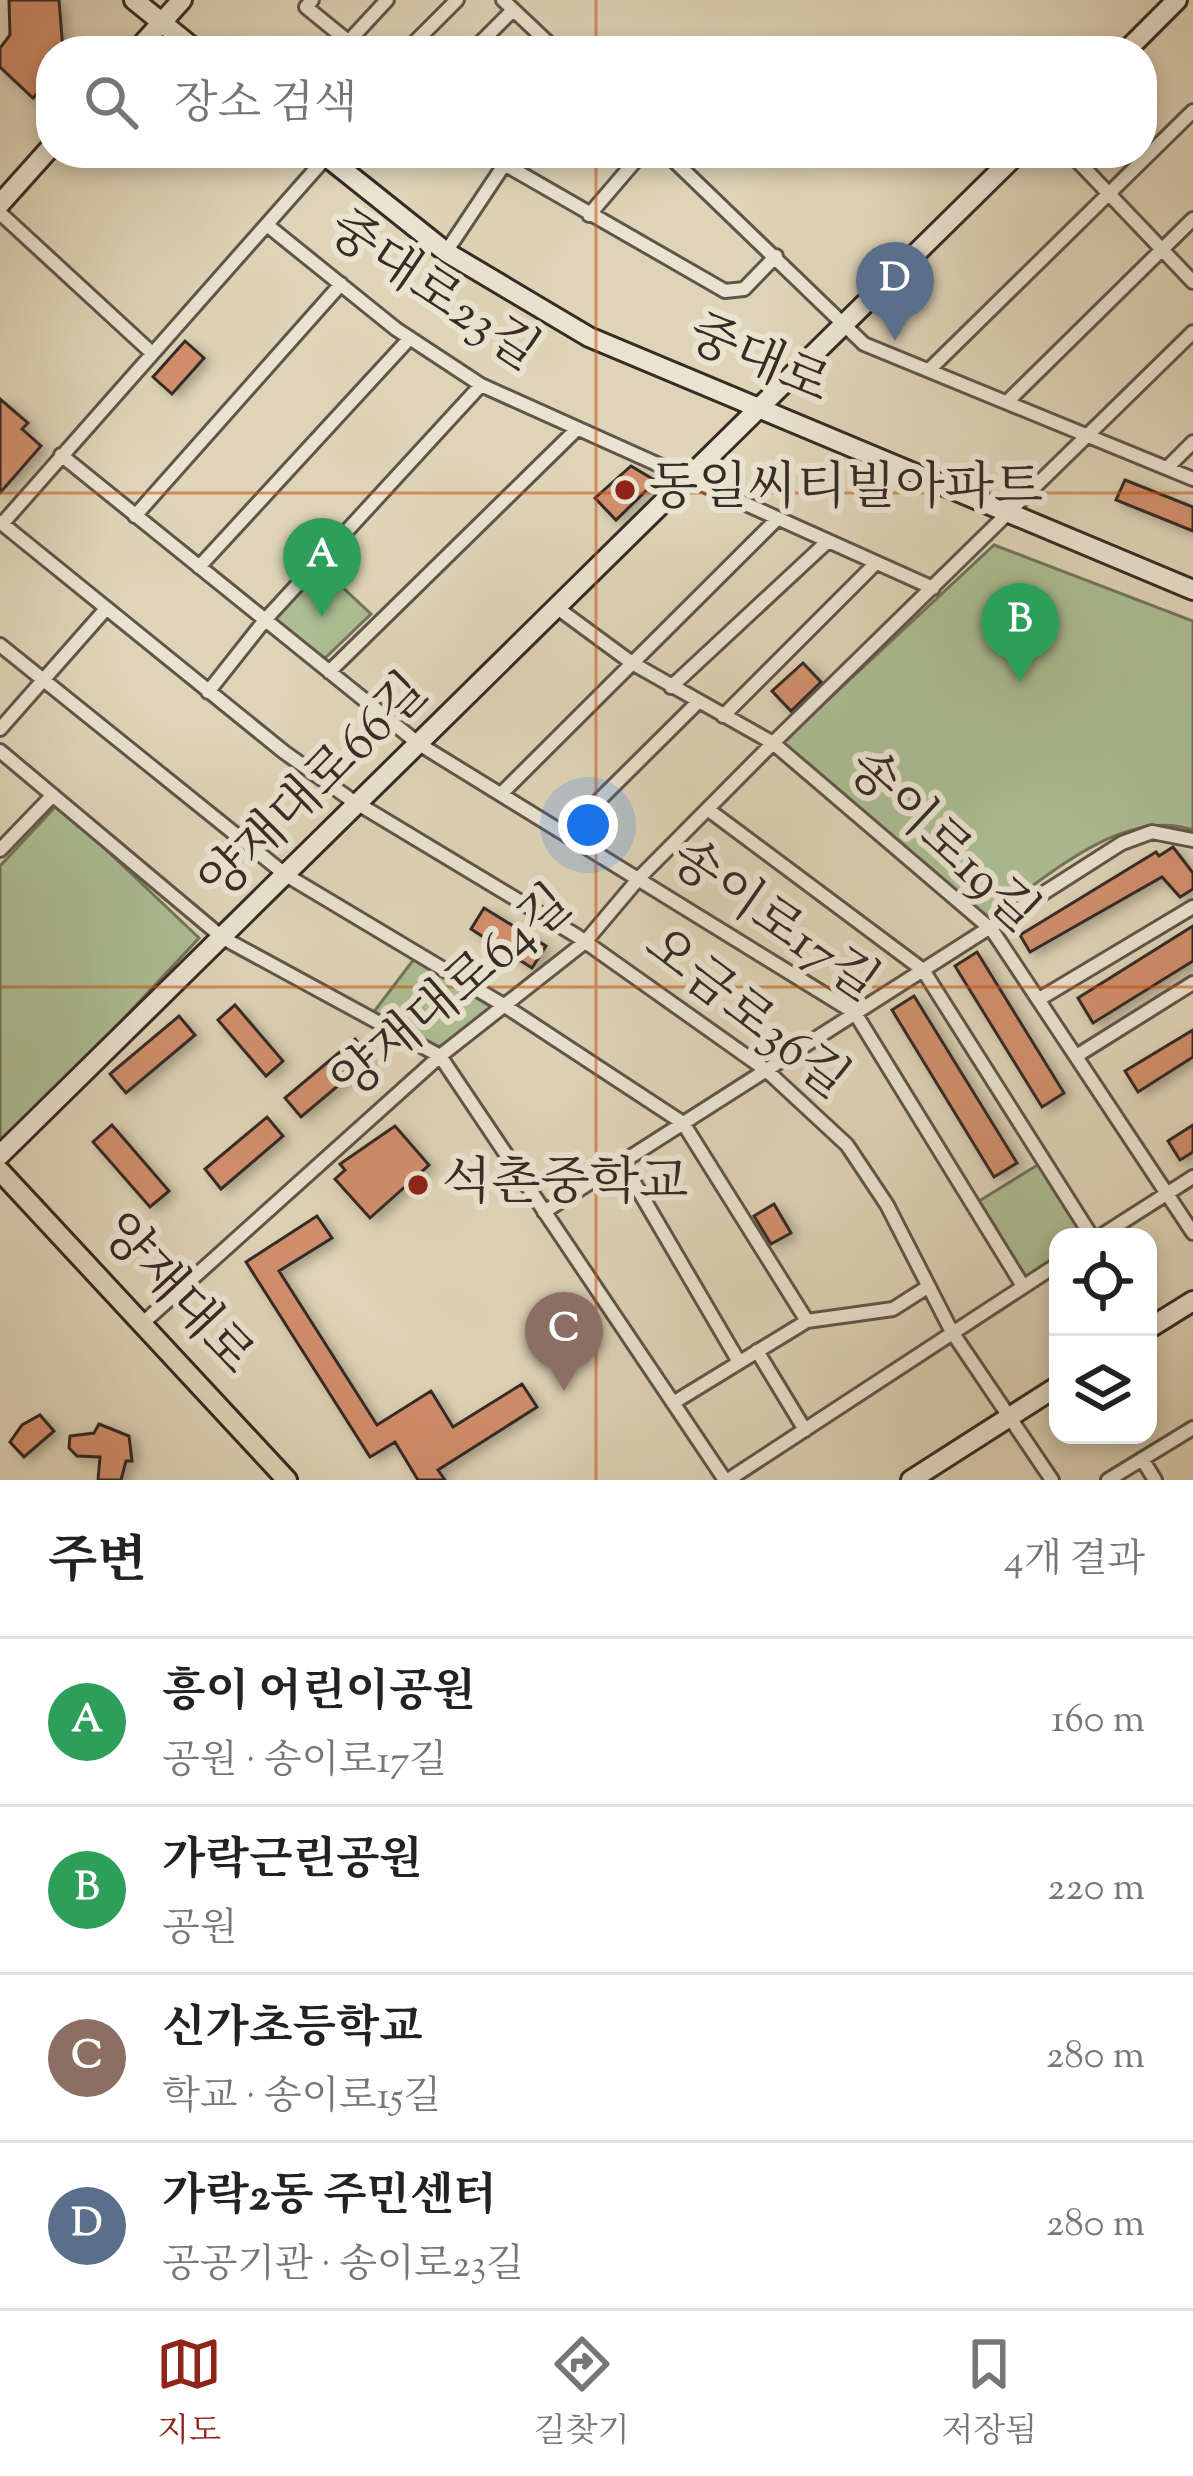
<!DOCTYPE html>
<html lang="ko">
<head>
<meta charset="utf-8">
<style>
	body { margin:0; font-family:"Sorts Mill Goudy","Noto Serif KR",serif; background:#f6f6f6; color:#222 }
	.controls { position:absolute; right:36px; bottom:36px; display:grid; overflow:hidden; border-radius:24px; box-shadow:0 6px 18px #0003 }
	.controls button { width:108px; height:108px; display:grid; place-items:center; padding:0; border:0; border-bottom:3px solid #e0e0e0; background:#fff; color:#222; font:60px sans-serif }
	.you { position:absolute; left:588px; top:825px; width:42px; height:42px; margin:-30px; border:9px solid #fff; border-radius:50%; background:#1a73e8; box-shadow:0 0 0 18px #1a73e833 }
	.badge { display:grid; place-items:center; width:78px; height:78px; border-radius:50%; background:#8f2418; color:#fff; font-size:39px; font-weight:700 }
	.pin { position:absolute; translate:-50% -99px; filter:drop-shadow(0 3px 6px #0008) }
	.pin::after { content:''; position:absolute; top:63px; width:42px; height:36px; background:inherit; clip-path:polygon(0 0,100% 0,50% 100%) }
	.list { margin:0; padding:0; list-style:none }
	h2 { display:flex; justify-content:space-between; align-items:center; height:156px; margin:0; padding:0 48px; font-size:51px }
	h2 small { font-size:39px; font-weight:400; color:#767676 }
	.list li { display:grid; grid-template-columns:78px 1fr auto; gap:36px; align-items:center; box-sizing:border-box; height:168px; padding:0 48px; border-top:3px solid #e0e0e0 }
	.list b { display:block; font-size:45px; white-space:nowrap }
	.list p { margin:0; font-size:39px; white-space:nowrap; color:#767676 }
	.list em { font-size:39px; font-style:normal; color:#767676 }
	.icon { flex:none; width:66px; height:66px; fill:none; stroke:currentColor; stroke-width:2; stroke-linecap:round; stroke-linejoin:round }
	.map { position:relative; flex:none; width:1193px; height:1480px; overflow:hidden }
	.search { position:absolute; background:#fff; box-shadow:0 6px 18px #0003; left:36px; right:36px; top:36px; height:132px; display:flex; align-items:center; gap:30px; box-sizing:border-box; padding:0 42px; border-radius:48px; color:#767676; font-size:45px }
	.sheet { height:828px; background:#fff }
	nav { display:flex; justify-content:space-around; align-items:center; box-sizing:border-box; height:168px; border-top:3px solid #e0e0e0; background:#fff; font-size:33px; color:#767676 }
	nav a { display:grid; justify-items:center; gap:6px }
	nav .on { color:#8f2418 }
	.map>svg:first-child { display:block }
	.green { fill:#acbe93; stroke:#71745c; stroke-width:3 }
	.building { fill:#d18e6c; stroke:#362b25; stroke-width:3; filter:url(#shadow) }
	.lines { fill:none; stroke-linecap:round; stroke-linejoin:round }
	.street-casing { stroke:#60554a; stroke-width:18 }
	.secondary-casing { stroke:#362b25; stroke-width:24 }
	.primary-casing { stroke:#362b25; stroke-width:24 }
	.street { stroke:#eae3d0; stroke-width:12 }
	.secondary { stroke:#eae3d0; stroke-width:18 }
	.primary { stroke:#dfd4b7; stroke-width:18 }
	.grid { fill:none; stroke:#c45011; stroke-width:3; stroke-opacity:0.55 }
	.poi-dot { fill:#8f2418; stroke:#eae3d0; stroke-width:4.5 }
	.labels { text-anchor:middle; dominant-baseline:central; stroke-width:12; stroke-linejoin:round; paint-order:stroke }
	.street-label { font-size:51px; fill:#362b25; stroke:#eae3d0 }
	.poi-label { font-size:51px; fill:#362b25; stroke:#eae3d0; text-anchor:start }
</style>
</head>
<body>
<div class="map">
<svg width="1193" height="1480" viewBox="0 0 1193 1480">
	<defs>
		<filter id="shadow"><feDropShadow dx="6" dy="4" stdDeviation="6" flood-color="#0004"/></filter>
	</defs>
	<rect width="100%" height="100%" fill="#dfd4b7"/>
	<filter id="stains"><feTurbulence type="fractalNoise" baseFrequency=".00167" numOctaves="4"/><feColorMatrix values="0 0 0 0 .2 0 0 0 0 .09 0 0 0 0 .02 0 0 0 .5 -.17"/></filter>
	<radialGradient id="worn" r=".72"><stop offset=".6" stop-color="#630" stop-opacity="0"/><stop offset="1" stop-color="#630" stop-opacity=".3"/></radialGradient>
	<!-- green -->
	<path class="green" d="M994 545 1193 621V830C1122 805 1044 881 987 918L782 743Z
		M322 568 371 614 323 660 273 619Z
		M58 804 199 938 7 1143 0 1136V866Z
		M414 959 493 1008 440 1049 373 1013Z
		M1039 1164 1085 1237H1058V1256L1024 1278 976 1203Z"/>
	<!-- building -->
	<path class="building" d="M9 0H59L63 51H51V77L33 98 0 67V48L10 35Z
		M185 341 204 358 172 394 153 377Z
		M0 399 28 423 22 429 41 446 0 493Z
		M631 466 656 481 616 520 595 498Z
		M1125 480 1193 507V531L1116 500Z
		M803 663 821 682 791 711 772 691Z
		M1173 847 1193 873V889L1180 897 1162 877 1030 952 1020 935 1156 852 1159 856Z
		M484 908 546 946 532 968 471 929Z
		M1193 926V961L1093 1023 1078 998Z
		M977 952 1064 1093 1042 1107 955 966Z
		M914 996 1017 1163 994 1177 892 1010Z
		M235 1005 283 1061 266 1076 218 1020Z
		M179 1016 195 1035 126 1093 110 1074Z
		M1193 1030V1057L1138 1092 1125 1071Z
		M355 1039 371 1058 301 1117 285 1098Z
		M267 1117 283 1136 221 1189 205 1169Z
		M112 1125 169 1191 150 1207 93 1142Z
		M1193 1125V1152L1180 1160 1168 1141Z
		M395 1126 429 1165 370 1218 335 1179 345 1170 340 1164Z
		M774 1204 791 1233 771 1244 754 1216Z
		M317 1216 332 1238 279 1271 377 1425 431 1391 453 1427 522 1384 537 1407 438 1470 445 1480H418L395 1442 370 1457 246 1262Z
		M40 1415 54 1431 24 1457 10 1442 22 1425Z
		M99 1424 129 1436 132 1461H126L121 1480H98L100 1457 77 1456 69 1448 70 1436 94 1433Z"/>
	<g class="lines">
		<!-- street casing -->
		<g class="street-casing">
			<path id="street" d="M312 0 306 7 360 51
				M503 0 557 51
				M348 42 387 0
				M406 51 457 0
				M472 51 513 10
				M485 153 725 291 744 289 776 256
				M666 153 864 344 1193 479
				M1070 153 1193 282
				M0 213 152 353
				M589 215 642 153
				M267 225 396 329 481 385 933 588
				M446 252 512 153
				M929 370 1193 111
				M1007 402 1193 219
				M61 455 419 744 855 1013 1023 1286
				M1167 468 1193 442
				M135 516 341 284
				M0 522 284 752 350 799 577 936 766 1070 847 1145 887 1205 952 1332 1052 1480
				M2 524 329 154
				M199 567 410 338
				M560 610 632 663 773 743 992 930 1193 1233
				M0 645 286 875 505 1006 683 1123 807 1321
				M329 672 577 429
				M671 687 827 542
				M208 692 265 620 481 385
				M723 716 876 563
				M0 729 105 610
				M0 751 223 938 440 1056 725 1480
				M501 794 776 520
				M710 811 923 970 1092 1237
				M566 833 698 702
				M0 850 53 795
				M1041 998 1193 907
				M1078 1055 1193 983
				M622 1162 739 1362
				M544 1212 1122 843 1152 832 1193 840
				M1099 1237 1193 1177
				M144 1322 440 1056 585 942 640 877 773 743 1193 332
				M757 1351 805 1430
				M673 1403 807 1321 893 1309 926 1288
				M1142 1459 1155 1480
				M728 1480 1058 1264
				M1108 1480 1193 1428"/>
		</g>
		<!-- secondary casing -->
		<g class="secondary-casing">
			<path id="secondary" d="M134 0 197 51
				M136 51 182 0
				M1126 51 1177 0
				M322 153 446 252 589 337 1193 590
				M0 204 51 147
				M0 1155 1018 153
				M1148 1329 1193 1301
				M911 1480 1058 1386"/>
		</g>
		<!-- primary casing -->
		<g class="primary-casing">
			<path id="primary" d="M0 1171 287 1480"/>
		</g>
		<!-- street -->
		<use href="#street" class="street"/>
		<!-- secondary -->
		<use href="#secondary" class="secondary"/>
		<!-- primary -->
		<use href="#primary" class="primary"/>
	</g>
	<!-- grid -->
	<path class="grid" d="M596 0V51M596 153V1480M0 493H1193M0 987H1193"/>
	<!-- markers -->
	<g class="poi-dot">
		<circle cx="625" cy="490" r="12"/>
		<circle cx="418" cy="1185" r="12"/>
	</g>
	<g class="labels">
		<!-- street labels -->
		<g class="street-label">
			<text transform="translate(432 293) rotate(34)">중대로23길</text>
			<text transform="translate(758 362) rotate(23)">중대로</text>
			<text transform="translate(316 789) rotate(-45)">양재대로66길</text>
			<text transform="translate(941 843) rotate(43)">송이로19길</text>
			<text transform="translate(773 923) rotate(35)">송이로17길</text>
			<text transform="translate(454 995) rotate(-41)">양재대로64길</text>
			<text transform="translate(745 1015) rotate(38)">오금로36길</text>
			<text transform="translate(175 1296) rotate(47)">양재대로</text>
		</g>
		<!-- poi labels -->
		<g class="poi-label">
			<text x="649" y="490">동일씨티빌아파트</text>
			<text x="442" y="1185">석촌중학교</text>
		</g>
	</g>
	<rect width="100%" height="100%" filter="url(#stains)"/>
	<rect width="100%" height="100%" fill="url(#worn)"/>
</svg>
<div class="controls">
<button><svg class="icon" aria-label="locate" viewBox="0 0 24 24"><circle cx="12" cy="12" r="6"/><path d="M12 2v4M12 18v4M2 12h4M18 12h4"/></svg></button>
<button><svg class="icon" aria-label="layers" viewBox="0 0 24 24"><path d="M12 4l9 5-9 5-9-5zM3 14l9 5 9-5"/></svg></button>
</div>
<div class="you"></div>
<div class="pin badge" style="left:322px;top:617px;background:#2e9e5b">A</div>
<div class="pin badge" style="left:1020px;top:682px;background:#2e9e5b">B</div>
<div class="pin badge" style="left:564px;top:1391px;background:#8d6e63">C</div>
<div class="pin badge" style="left:895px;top:341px;background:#5c6f8a">D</div>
<div class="search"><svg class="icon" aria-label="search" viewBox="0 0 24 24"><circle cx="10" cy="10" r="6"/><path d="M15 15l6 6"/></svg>장소 검색</div>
</div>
<section class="sheet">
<h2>주변<small>4개 결과</small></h2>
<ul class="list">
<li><span class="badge" style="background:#2e9e5b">A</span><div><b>흥이 어린이공원</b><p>공원 · 송이로17길</p></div><em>160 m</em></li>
<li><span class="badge" style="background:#2e9e5b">B</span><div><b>가락근린공원</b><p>공원</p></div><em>220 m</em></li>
<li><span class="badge" style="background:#8d6e63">C</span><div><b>신가초등학교</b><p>학교 · 송이로15길</p></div><em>280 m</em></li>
<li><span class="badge" style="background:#5c6f8a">D</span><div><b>가락2동 주민센터</b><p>공공기관 · 송이로23길</p></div><em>280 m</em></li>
</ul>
</section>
<nav>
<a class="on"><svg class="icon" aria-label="map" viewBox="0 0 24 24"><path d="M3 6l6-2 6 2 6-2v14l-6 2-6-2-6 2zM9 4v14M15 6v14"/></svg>지도</a>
<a><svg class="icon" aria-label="directions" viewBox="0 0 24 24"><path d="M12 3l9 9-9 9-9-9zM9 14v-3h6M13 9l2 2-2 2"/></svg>길찾기</a>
<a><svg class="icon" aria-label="saved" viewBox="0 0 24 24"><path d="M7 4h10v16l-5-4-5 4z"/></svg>저장됨</a>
</nav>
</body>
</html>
